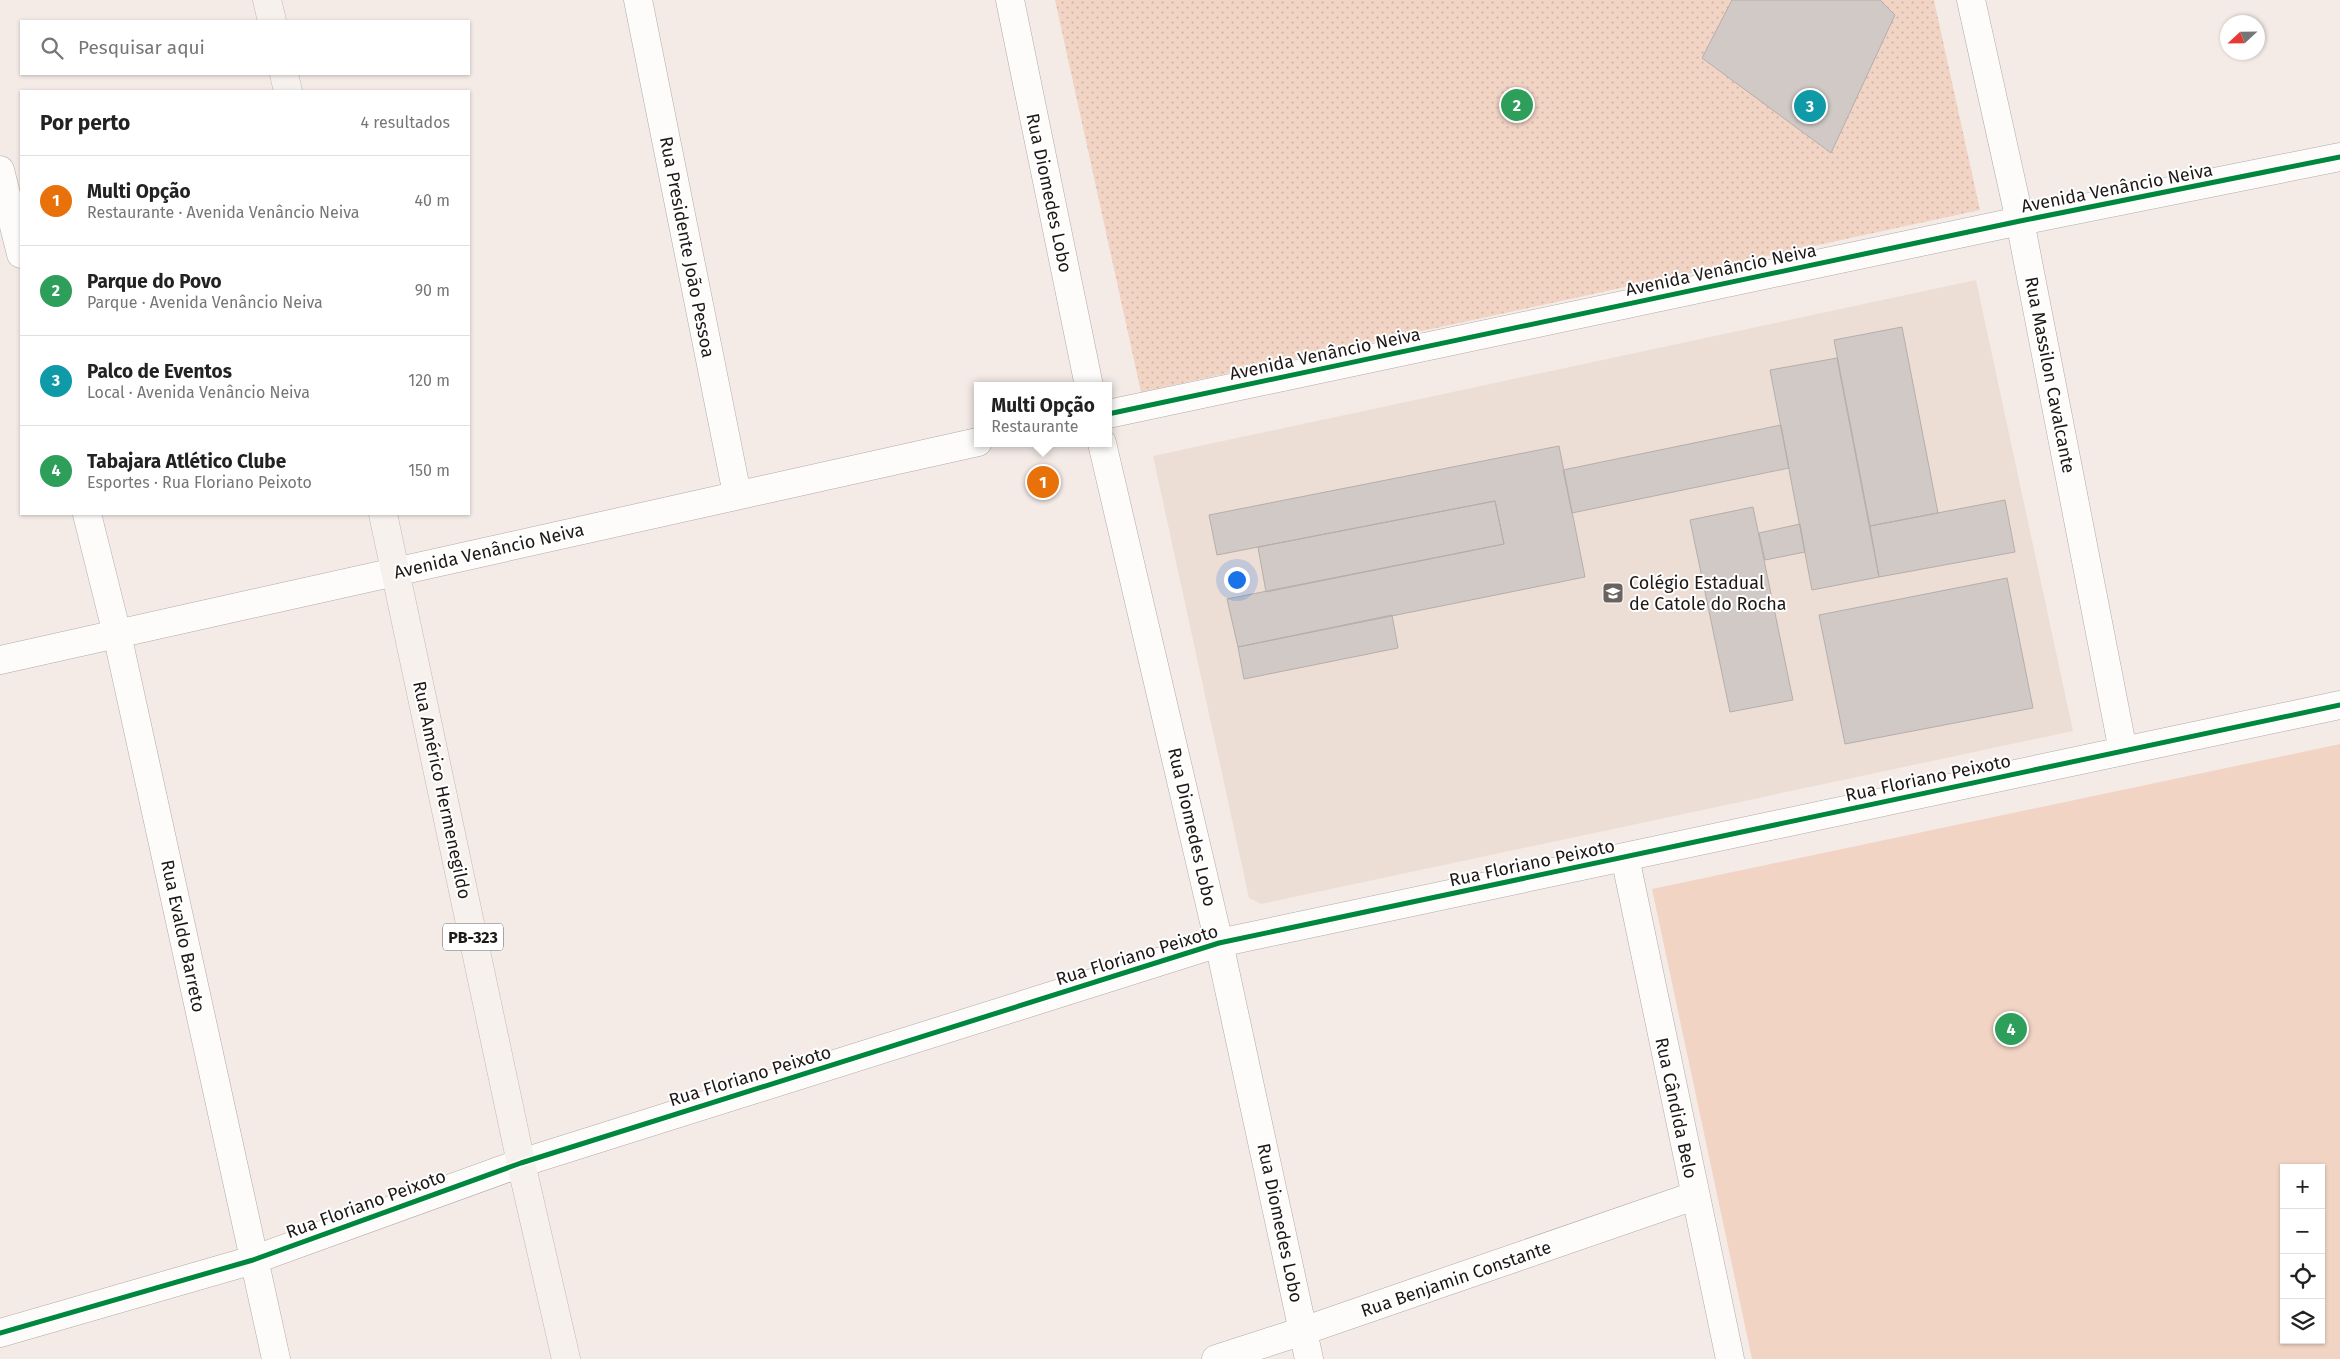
<!DOCTYPE html>
<html lang="pt">
<head>
<meta charset="utf-8">
<style>
	body { margin:0; font-family:"Fira Sans",sans-serif; background:#f2f2f2; color:#222 }
	.controls { position:absolute; right:15px; bottom:15px; display:grid; overflow:hidden; border-radius:0px; box-shadow:0 1px 4px #0004 }
	.controls button { width:45px; height:45px; display:grid; place-items:center; padding:0; border:0; border-bottom:1px solid #e0e0e0; background:#fff; color:#222; font:25px sans-serif }
	.compass { position:absolute; left:2220px; top:15px; width:45px; height:45px; border-radius:50%; background:#fff; box-shadow:0 1px 4px #0004; rotate:248deg }
	.you { position:absolute; left:1236px; top:579px; width:18px; height:18px; margin:-12px; border:4px solid #fff; border-radius:50%; background:#1a73e8; box-shadow:0 0 0 8px #1a73e833 }
	.badge { display:grid; place-items:center; width:32px; height:32px; border-radius:50%; background:#69625f; color:#fff; font-size:16px; font-weight:700 }
	.pin { position:absolute; translate:-50% -50%; border:2px solid #fff; box-shadow:0 1px 5px #0006 }
	.popup { position:absolute; left:974px; top:382px; width:138px; height:65px; box-sizing:border-box; display:grid; place-content:center; border-radius:0px; background:#fff; filter:drop-shadow(0 1px 4px #0005); font-size:16px; white-space:nowrap; color:#767676 }
	.popup b { font-size:19px; color:#222 }
	.popup::after { content:''; position:absolute; left:50%; top:100%; margin-left:-10px; border:10px solid transparent; border-top-color:#fff }
	.list { margin:0; padding:0; list-style:none }
	h2 { display:flex; justify-content:space-between; align-items:center; height:65px; margin:0; padding:0 20px; font-size:21px }
	h2 small { font-size:16px; font-weight:400; color:#767676 }
	.list li { display:grid; grid-template-columns:32px 1fr auto; gap:15px; align-items:center; box-sizing:border-box; height:90px; padding:0 20px; border-top:1px solid #e0e0e0 }
	.list b { display:block; font-size:19px; white-space:nowrap }
	.list p { margin:0; font-size:16px; white-space:nowrap; color:#767676 }
	.list em { font-size:16px; font-style:normal; color:#767676 }
	.icon { flex:none; width:28px; height:28px; fill:none; stroke:currentColor; stroke-width:2; stroke-linecap:round; stroke-linejoin:round }
	.map { position:relative; flex:none; width:2340px; height:1359px; overflow:hidden }
	.search { position:absolute; background:#fff; box-shadow:0 1px 4px #0004; left:20px; top:20px; width:450px; height:55px; display:flex; align-items:center; gap:12px; box-sizing:border-box; padding:0 18px; border-radius:0px; color:#767676; font-size:19px }
	.panel { position:absolute; background:#fff; box-shadow:0 1px 4px #0004; left:20px; top:90px; width:450px; height:425px; border-radius:0px }
	.map>svg:first-child { display:block }
	.built { fill:#edded5 }
	.grass { fill:#f2d4c5; fill-rule:evenodd }
	.park { fill:url(#park-dots) }
	.building { fill:#d0c9c6; stroke:#b5aeab }
	.lines { fill:none; stroke-linecap:round; stroke-linejoin:round }
	.street-casing { stroke:#b0a9a6; stroke-width:29 }
	.primary-casing { stroke:#c3b7b1; stroke-width:29 }
	.street { stroke:#fdfcfb; stroke-width:28 }
	.primary { stroke:#f7f1ee; stroke-width:28 }
	.cycleway-casing { stroke:#fff; stroke-width:8 }
	.cycleway { stroke:#00873e; stroke-width:5 }
	.labels { text-anchor:middle; dominant-baseline:central; stroke-width:4; stroke-linejoin:round; paint-order:stroke }
	.shield { fill:#fff; stroke:#625d5c; stroke-width:1 }
	.shield-label { font-size:16px; font-weight:bold; fill:#1e1816 }
	.street-label { font-size:18px; fill:#1e1816; stroke:#fff }
	.poi-label { font-size:18px; fill:#1e1816; stroke:#fff; text-anchor:start }
</style>
</head>
<body>
<div class="map">
<svg width="2340" height="1359" viewBox="0 0 2340 1359">
	<defs>
		<pattern id="park-dots" width="8" height="8" patternUnits="userSpaceOnUse" patternTransform="scale(1.25)"><rect width="8" height="8" fill="#f2d4c5"/><path d="M2 2h.1M6 6h.1" fill="none" stroke="#cfb5a8" stroke-width="1.8" stroke-linecap="round"/></pattern>
	</defs>
	<rect width="100%" height="100%" fill="#f4ebe7"/>
	<!-- built -->
	<path class="built" d="M1976 280 2073 731 1261 904 1249 898 1153 456Z"/>
	<!-- grass -->
	<path class="grass" d="M2340 744V1359H1752L1652 889ZM2284 1168H2321V1340H2284Z"/>
	<!-- park -->
	<path class="park" d="M1055 0H1934L1980 210 1141 392Z"/>
	<!-- building -->
	<path class="building" d="M1732 0H1880L1895 15 1831 153 1702 58Z
		M1902 327 1938 513 1870 526 1834 340Z
		M1837 358 1879 577 1812 590 1770 370Z
		M1781 425 1789 468 1572 513 1563 470Z
		M1559 446 1585 577 1238 647 1227 599 1504 544 1495 501 1217 555 1209 515Z
		M2005 500 2015 552 1879 577 1870 526Z
		M1495 501 1504 544 1266 592 1258 547Z
		M1753 507 1793 700 1730 712 1690 520Z
		M1800 524 1805 552 1765 560 1759 533Z
		M2007 578 2033 708 1845 744 1819 615Z
		M1392 615 1398 648 1244 679 1238 647Z"/>
	<g class="lines">
		<!-- street casing -->
		<g class="street-casing">
			<path id="street" d="M638 0 737 494
				M1010 0 1089 386
				M1971 0 2020 221 2123 751
				M0 170 21 254
				M1108 414 2020 221 2340 157
				M1102 443 1219 943 1309 1359
				M87 514 117 634 276 1359
				M0 660 978 442
				M1625 857 1730 1359
				M0 1333 253 1260 521 1163 1219 943 2340 705
				M1216 1359 1303 1331 1694 1196"/>
		</g>
		<!-- primary casing -->
		<g class="primary-casing">
			<path id="primary" d="M267 0 272 21
				M284 74 288 91
				M383 514 521 1163 566 1359"/>
		</g>
		<!-- street -->
		<use href="#street" class="street"/>
		<!-- primary -->
		<use href="#primary" class="primary"/>
		<!-- cycleway casing -->
		<g class="cycleway-casing">
			<path id="cycleway" d="M1108 414 2020 221 2340 157
				M0 1333 253 1260 521 1163 1219 943 2340 705"/>
		</g>
		<!-- cycleway -->
		<use href="#cycleway" class="cycleway"/>
	</g>
	<!-- icons -->
	<defs>
		<g id="school-square" transform="scale(1.125)"><rect x="-9" y="-9" width="18" height="18" rx="4" fill="#69625f" stroke="#fff"/><path d="M0-5L7-2L0 1L-7-2ZM-4 1L0 2.5L4 1V4Q0 6-4 4Z" fill="#fff"/></g>
	</defs>
	<g fill-rule="evenodd">
		<use href="#school-square" x="1613" y="593"/>
	</g>
	<g class="labels">
		<!-- shield labels -->
		<rect class="shield" x="443" y="923.5" width="60" height="27" rx="4"/>
		<g class="shield-label">
			<text x="473" y="937">PB-323</text>
		</g>
		<!-- street labels -->
		<g class="street-label">
			<text transform="translate(2117 188) rotate(-11)">Avenida Venâncio Neiva</text>
			<text transform="translate(1049 193) rotate(78)">Rua Diomedes Lobo</text>
			<text transform="translate(687 247) rotate(79)">Rua Presidente João Pessoa</text>
			<text transform="translate(1721 270) rotate(-12)">Avenida Venâncio Neiva</text>
			<text transform="translate(1325 354) rotate(-12)">Avenida Venâncio Neiva</text>
			<text transform="translate(2050 375) rotate(79)">Rua Massilon Cavalcante</text>
			<text transform="translate(489 551) rotate(-13)">Avenida Venâncio Neiva</text>
			<text transform="translate(1928 778) rotate(-12)">Rua Floriano Peixoto</text>
			<text transform="translate(442 790) rotate(78)">Rua Américo Hermenegildo</text>
			<text transform="translate(1192 827) rotate(77)">Rua Diomedes Lobo</text>
			<text transform="translate(1532 863) rotate(-12)">Rua Floriano Peixoto</text>
			<text transform="translate(183 936) rotate(78)">Rua Evaldo Barreto</text>
			<text transform="translate(1137 955) rotate(-17)">Rua Floriano Peixoto</text>
			<text transform="translate(750 1076) rotate(-17)">Rua Floriano Peixoto</text>
			<text transform="translate(1676 1108) rotate(78)">Rua Cândida Belo</text>
			<text transform="translate(366 1204) rotate(-20)">Rua Floriano Peixoto</text>
			<text transform="translate(1280 1223) rotate(78)">Rua Diomedes Lobo</text>
			<text transform="translate(1456 1279) rotate(-19)">Rua Benjamin Constante</text>
		</g>
		<!-- poi labels -->
		<g class="poi-label">
			<text x="1629" y="583">Colégio Estadual<tspan x="1629" dy="21">de Catole do Rocha</tspan></text>
		</g>
	</g>
</svg>
<div class="controls">
<button>+</button>
<button>−</button>
<button><svg class="icon" aria-label="locate" viewBox="0 0 24 24"><circle cx="12" cy="12" r="6"/><path d="M12 2v4M12 18v4M2 12h4M18 12h4"/></svg></button>
<button><svg class="icon" aria-label="layers" viewBox="0 0 24 24"><path d="M12 4l9 5-9 5-9-5zM3 14l9 5 9-5"/></svg></button>
</div>
<svg class="compass" viewBox="-18 -18 36 36"><path d="M0-13l5 13h-10z" fill="#e53935"/><path d="M0 13l5-13h-10z" fill="#767676"/></svg>
<div class="you"></div>
<div class="pin badge" style="left:1043px;top:482px;background:#e8710a">1</div>
<div class="popup"><b>Multi Opção</b>Restaurante</div>
<div class="pin badge" style="left:1517px;top:105px;background:#2e9e5b">2</div>
<div class="pin badge" style="left:1810px;top:106px;background:#0f9aa8">3</div>
<div class="pin badge" style="left:2011px;top:1029px;background:#2e9e5b">4</div>
<div class="search"><svg class="icon" aria-label="search" viewBox="0 0 24 24"><circle cx="10" cy="10" r="6"/><path d="M15 15l6 6"/></svg>Pesquisar aqui</div>
<section class="panel">
<h2>Por perto<small>4 resultados</small></h2>
<ul class="list">
<li><span class="badge" style="background:#e8710a">1</span><div><b>Multi Opção</b><p>Restaurante · Avenida Venâncio Neiva</p></div><em>40 m</em></li>
<li><span class="badge" style="background:#2e9e5b">2</span><div><b>Parque do Povo</b><p>Parque · Avenida Venâncio Neiva</p></div><em>90 m</em></li>
<li><span class="badge" style="background:#0f9aa8">3</span><div><b>Palco de Eventos</b><p>Local · Avenida Venâncio Neiva</p></div><em>120 m</em></li>
<li><span class="badge" style="background:#2e9e5b">4</span><div><b>Tabajara Atlético Clube</b><p>Esportes · Rua Floriano Peixoto</p></div><em>150 m</em></li>
</ul>
</section>
</div>
</body>
</html>
